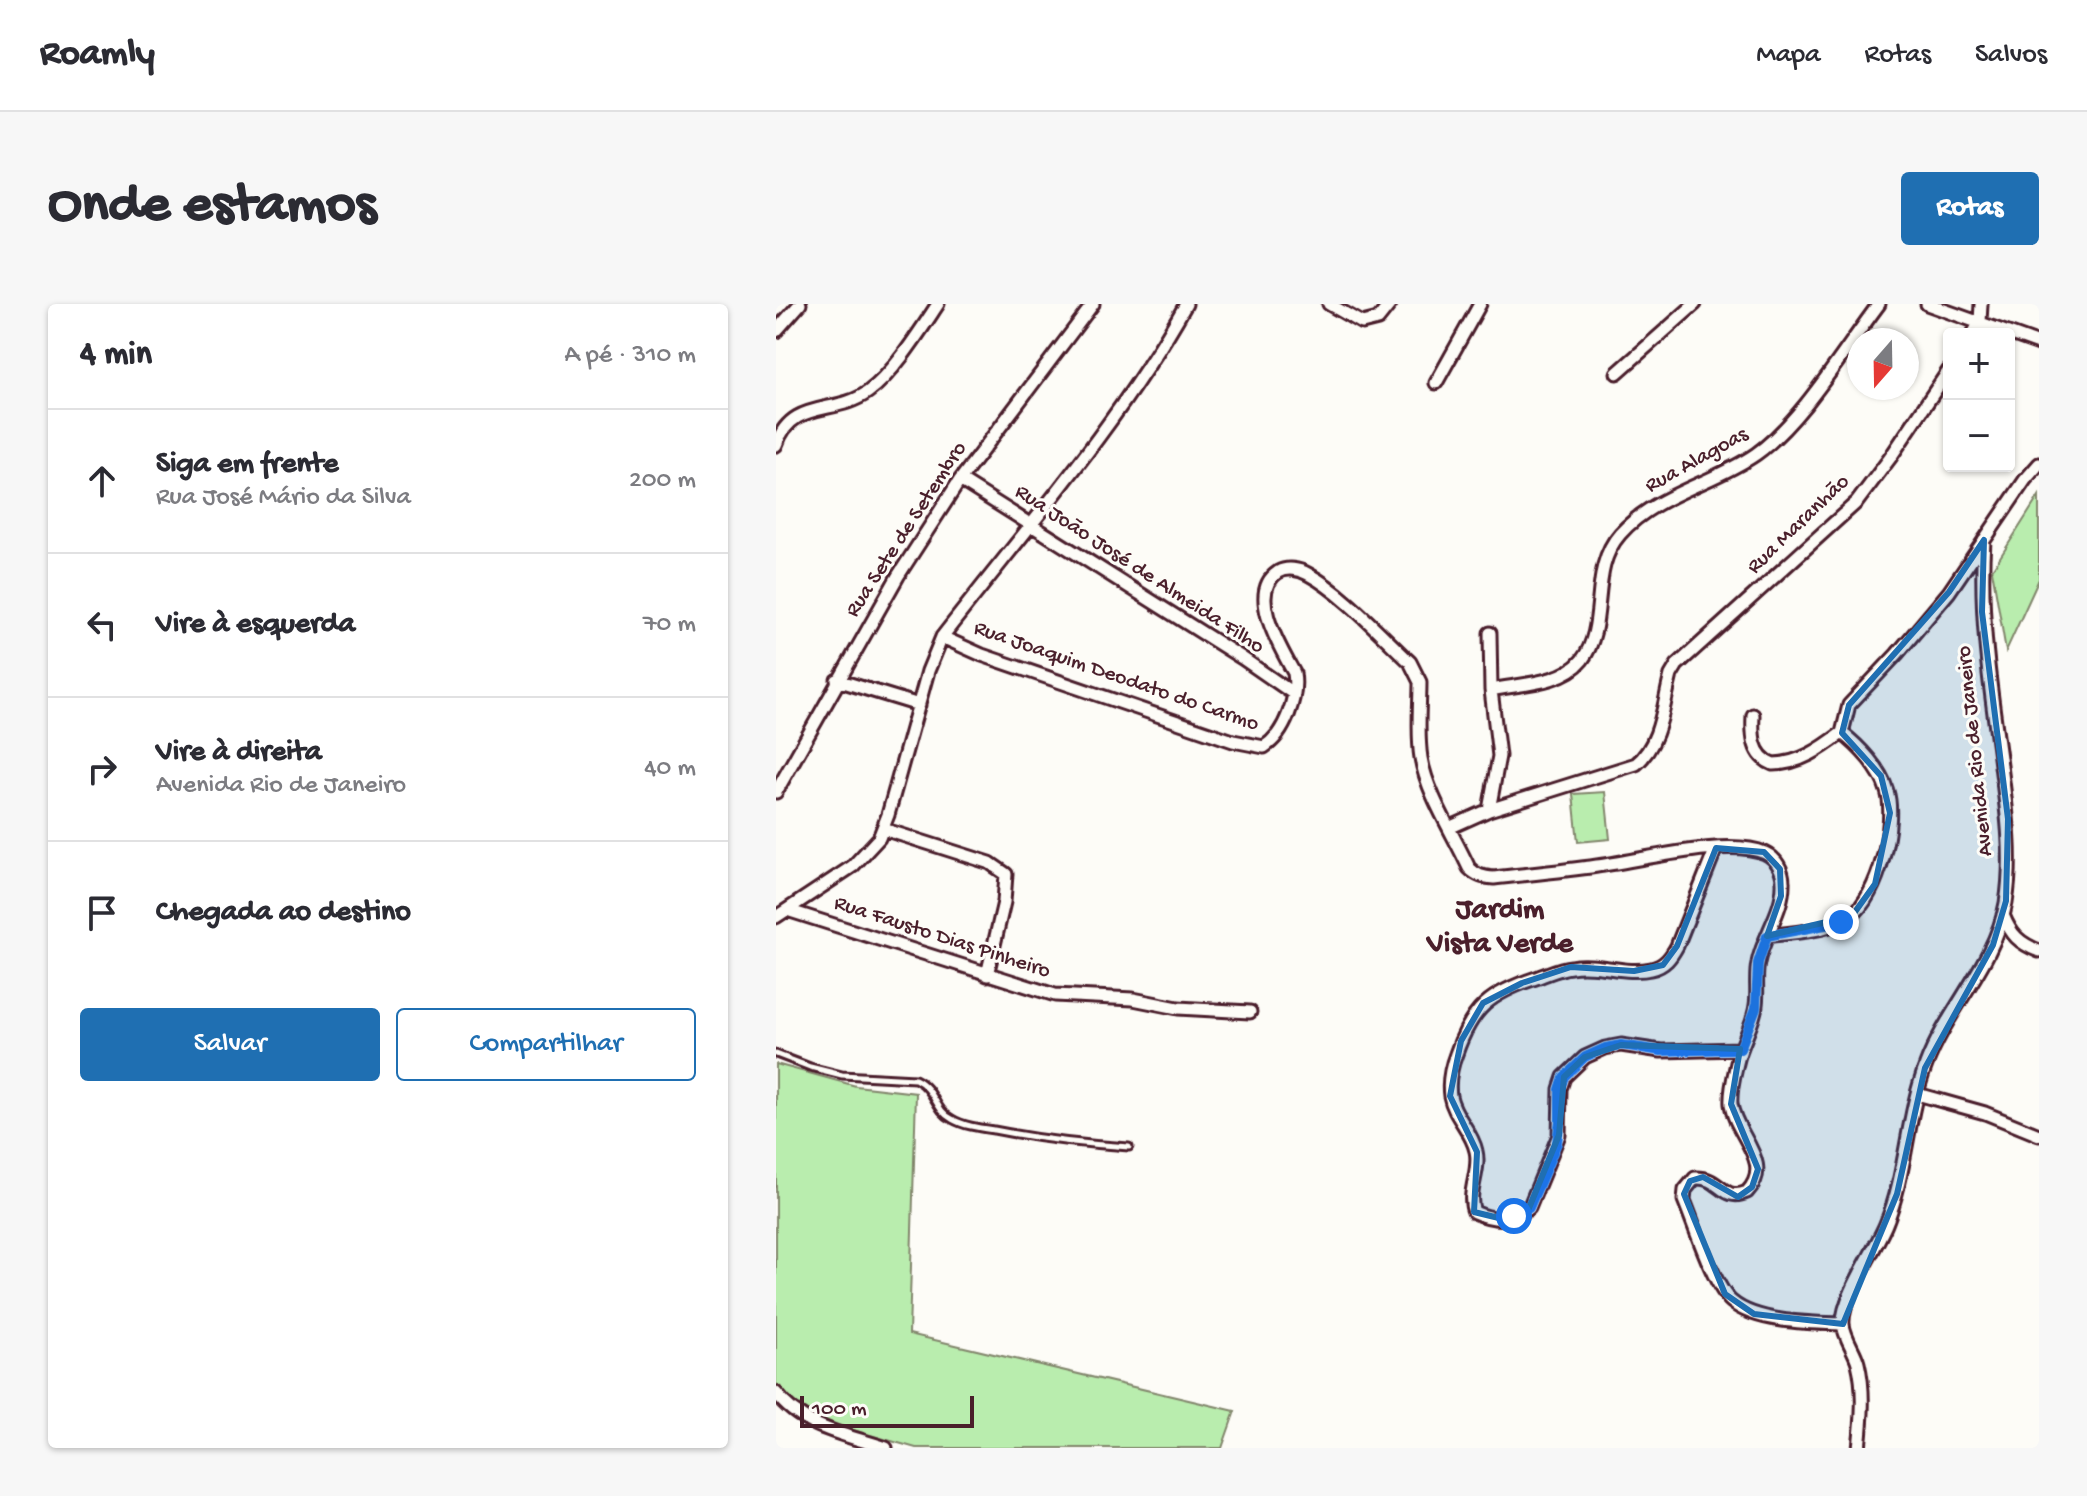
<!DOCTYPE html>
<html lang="pt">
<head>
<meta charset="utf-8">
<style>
	body { margin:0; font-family:"Gochi Hand",sans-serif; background:#f7f7f7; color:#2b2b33 }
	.controls { position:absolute; right:24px; top:24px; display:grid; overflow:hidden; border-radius:8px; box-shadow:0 2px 6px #0004 }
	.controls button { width:72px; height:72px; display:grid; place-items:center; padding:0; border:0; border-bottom:2px solid #e1e1e2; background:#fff; color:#2b2b33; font:40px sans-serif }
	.compass { position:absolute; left:1071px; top:24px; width:72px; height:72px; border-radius:50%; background:#fff; box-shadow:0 2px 6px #0004; rotate:200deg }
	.scale { position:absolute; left:24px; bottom:20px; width:174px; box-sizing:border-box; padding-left:8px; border:4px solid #4a1f2b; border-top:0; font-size:22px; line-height:28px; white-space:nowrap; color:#4a1f2b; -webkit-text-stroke:6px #fdfcf7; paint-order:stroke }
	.stop { position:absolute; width:24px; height:24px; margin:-18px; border:6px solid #1a73e8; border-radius:50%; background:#fff }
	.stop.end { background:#1a73e8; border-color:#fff; box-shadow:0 2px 8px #0008 }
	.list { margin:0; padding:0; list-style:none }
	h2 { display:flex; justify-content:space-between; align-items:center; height:104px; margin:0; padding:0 32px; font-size:34px }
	h2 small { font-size:26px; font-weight:400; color:#7c7c81 }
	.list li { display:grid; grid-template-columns:52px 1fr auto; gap:24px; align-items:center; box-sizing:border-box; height:144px; padding:0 32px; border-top:2px solid #e1e1e2 }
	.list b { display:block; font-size:30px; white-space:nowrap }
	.list p { margin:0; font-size:26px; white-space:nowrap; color:#7c7c81 }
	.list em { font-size:26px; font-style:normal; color:#7c7c81 }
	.actions { display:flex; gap:16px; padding:24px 32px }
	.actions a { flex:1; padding:18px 0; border:2px solid #1f6fb2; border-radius:8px; text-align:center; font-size:28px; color:#1f6fb2 }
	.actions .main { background:#1f6fb2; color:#fff }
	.icon { flex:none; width:44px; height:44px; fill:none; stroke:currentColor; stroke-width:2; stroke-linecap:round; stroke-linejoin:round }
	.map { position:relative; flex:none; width:1263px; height:1144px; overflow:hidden; border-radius:8px }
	header { display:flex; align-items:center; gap:48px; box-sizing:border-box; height:112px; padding:0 40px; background:#fff; border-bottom:2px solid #e1e1e2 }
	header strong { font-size:38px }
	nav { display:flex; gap:44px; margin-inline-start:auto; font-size:28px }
	.intro { display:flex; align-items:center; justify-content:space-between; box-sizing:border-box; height:192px; padding:0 48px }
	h1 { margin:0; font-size:56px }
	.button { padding:20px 36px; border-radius:8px; background:#1f6fb2; color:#fff; font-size:28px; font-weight:700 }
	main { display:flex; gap:48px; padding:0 48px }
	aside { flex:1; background:#fff; border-radius:8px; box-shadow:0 2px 6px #0004 }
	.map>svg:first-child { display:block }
	.green { fill:#b9edae; stroke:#82866c; stroke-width:2 }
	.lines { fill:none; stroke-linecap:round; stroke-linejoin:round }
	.lane-casing { stroke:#4a1f2b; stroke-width:11 }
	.street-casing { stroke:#4a1f2b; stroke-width:17 }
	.lane { stroke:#fdfcf7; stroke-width:5 }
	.street { stroke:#fdfcf7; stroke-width:11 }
	.route { stroke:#1a73e8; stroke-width:10 }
	.marked { fill:#1f6fb2; fill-opacity:0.2; stroke:#1f6fb2; stroke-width:6; stroke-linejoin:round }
	.labels { text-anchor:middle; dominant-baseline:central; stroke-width:6; stroke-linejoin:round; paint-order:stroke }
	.street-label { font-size:22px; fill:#4a1f2b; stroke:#fdfcf7 }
	.district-label { font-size:30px; font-weight:bold; fill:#4a1f2b; stroke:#fdfcf7 }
</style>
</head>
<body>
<header>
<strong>Roamly</strong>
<nav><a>Mapa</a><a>Rotas</a><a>Salvos</a></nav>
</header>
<div class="intro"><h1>Onde estamos</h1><a class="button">Rotas</a></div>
<main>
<aside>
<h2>4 min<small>A pé · 310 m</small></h2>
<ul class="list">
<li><svg class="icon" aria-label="ahead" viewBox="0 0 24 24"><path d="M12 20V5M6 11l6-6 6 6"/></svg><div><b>Siga em frente</b><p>Rua José Mário da Silva</p></div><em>200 m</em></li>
<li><svg class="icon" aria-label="left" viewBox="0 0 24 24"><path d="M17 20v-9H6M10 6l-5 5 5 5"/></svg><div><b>Vire à esquerda</b></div><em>70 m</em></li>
<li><svg class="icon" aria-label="right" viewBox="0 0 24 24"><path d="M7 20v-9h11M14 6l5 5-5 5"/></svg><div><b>Vire à direita</b><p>Avenida Rio de Janeiro</p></div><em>40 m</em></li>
<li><svg class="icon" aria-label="arrive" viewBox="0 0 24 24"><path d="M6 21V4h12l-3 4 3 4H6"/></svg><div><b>Chegada ao destino</b></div></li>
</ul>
<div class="actions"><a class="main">Salvar</a><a>Compartilhar</a></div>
</aside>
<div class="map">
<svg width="1263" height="1144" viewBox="0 0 1263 1144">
	<rect width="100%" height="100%" fill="#fdfcf7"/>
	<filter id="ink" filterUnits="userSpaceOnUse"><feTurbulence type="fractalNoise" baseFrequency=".0125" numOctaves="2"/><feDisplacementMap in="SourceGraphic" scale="16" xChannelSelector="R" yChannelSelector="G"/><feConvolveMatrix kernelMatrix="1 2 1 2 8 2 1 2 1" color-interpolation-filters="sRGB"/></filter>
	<g filter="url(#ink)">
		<!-- green -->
		<path class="green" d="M1263 192V275L1230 347 1216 266Z
			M829 488 834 535 802 538 797 490Z
			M0 760 80 782 140 789 133 1030 459 1107 446 1144H140L59 1121 8 1095 0 1079Z"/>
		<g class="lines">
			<!-- lane casing -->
			<g class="lane-casing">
				<path id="lane" d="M0 750 34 763 66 771 139 775C160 785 158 806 176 815 188 822 204 824 218 826 263 835 307 840 353 843"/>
			</g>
			<!-- street casing -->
			<g class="street-casing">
				<path id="street" d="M553 0 586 19 602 15 614 0
					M1151 0 1263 40
					M1204 18 1205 0
					M0 27 24 0
					M1197 30 1204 18
					M841 69 919 0
					M660 79 704 0
					M0 141C16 94 59 112 92 88 118 69 144 27 162 0
					M184 176 466 354 518 390
					M166 333 206 351 457 437 488 443C509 430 522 393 518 369 505 345 470 289 502 268 511 263 523 265 532 270 566 288 605 331 634 358L644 378C644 402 641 429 645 454 651 490 677 529 693 564 701 572 707 573 718 574 753 570 787 567 821 562 863 557 951 533 989 549 1000 554 1007 566 1007 578 1008 606 987 632 982 659 979 673 982 687 980 701 978 720 965 739 961 759 958 772 954 786 955 800 959 831 999 859 971 888 946 899 945 872 919 874L909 886 908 896C918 920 938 983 956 998 981 1019 1036 1019 1067 1020
					M61 376 143 401
					M715 386C743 380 787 380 806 356 833 321 812 266 844 230 879 190 937 180 980 150 1026 117 1068 46 1103 0
					M977 411C976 430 976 452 997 460 1024 460 1046 444 1066 429
					M0 488 122 272 184 176 317 0
					M713 506 723 452 715 386 714 329
					M675 523 713 506 860 460C885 440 887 401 895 371L901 361 1081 198 1114 154 1173 66
					M107 525 214 559 230 570 228 598 211 671
					M940 544 901 642C895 653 889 662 875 665 849 671 822 658 795 663 783 664 772 670 760 674 715 689 696 703 680 750 675 763 672 778 674 792 678 813 696 827 700 847 705 867 690 889 698 908 716 916 736 918 753 904L783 831 784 785 788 773 809 753 829 744 845 741 885 747 964 745
					M11 606 279 691 357 695 402 704 474 708
					M1227 611C1235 631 1243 639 1263 647
					M0 613 77 562 103 534 112 511 152 367 166 333C250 225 343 119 410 0
					M991 632C1017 628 1054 628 1075 612 1102 593 1121 518 1111 487 1105 465 1083 442 1066 429L1073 401 1121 350 1173 288 1249 176 1263 160
					M1141 790 1209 809 1263 831
					M0 1089C25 1124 72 1131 110 1144
					M1083 1144C1086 1116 1089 1087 1082 1059 1079 1047 1068 1033 1067 1020 1065 995 1100 945 1110 920 1131 869 1130 813 1150 761 1171 705 1219 659 1230 599 1238 551 1230 501 1224 454 1214 381 1203 310 1208 236"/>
			</g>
			<!-- lane -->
			<use href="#lane" class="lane"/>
			<!-- street -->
			<use href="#street" class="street"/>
		</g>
	</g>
	<g class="lines" filter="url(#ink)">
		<!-- route -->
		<path class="route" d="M738 912 753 904 781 839 784 816V785L788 773 809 753 829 744 845 741 885 747 964 745 980 704 982 659 991 632 1065 618"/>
	</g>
	<!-- marked area -->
	<path class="marked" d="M1208 236 1206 308 1232 515 1230 597 1217 641 1149 764 1121 890 1067 1020 978 1010 949 990 908 890 914 877 927 873 962 893 976 883 982 865 955 800 964 745 845 741 809 753 788 773 783 831 753 904 727 915 698 908 701 848 674 792 685 737 707 699 746 679 795 663 858 667 887 661 901 642 940 544 988 548 1004 565 1005 592 991 632 1076 612 1099 580 1114 509 1105 472 1066 429 1073 401 1173 288Z"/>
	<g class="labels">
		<!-- street labels -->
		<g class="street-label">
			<text transform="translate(921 157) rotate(-29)">Rua Alagoas</text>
			<text transform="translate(1023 221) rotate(-44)">Rua Maranhão</text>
			<text transform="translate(131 226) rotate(-57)">Rua Sete de Setembro</text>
			<text transform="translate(363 266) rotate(33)">Rua João José de Almeida Filho</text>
			<text transform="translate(340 373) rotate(19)">Rua Joaquim Deodato do Carmo</text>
			<text transform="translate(1200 447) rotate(-96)">Avenida Rio de Janeiro</text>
			<text transform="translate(166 634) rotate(18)">Rua Fausto Dias Pinheiro</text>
		</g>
		<!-- district labels -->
		<g class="district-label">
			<text x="724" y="607">Jardim<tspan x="724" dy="34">Vista Verde</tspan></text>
		</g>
	</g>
</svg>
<div class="controls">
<button>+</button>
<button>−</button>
</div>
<svg class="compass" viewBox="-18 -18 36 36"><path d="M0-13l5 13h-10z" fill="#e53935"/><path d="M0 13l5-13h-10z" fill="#7c7c81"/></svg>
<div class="scale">100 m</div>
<div class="stop" style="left:738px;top:912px"></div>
<div class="stop end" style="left:1065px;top:618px"></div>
</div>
</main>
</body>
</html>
